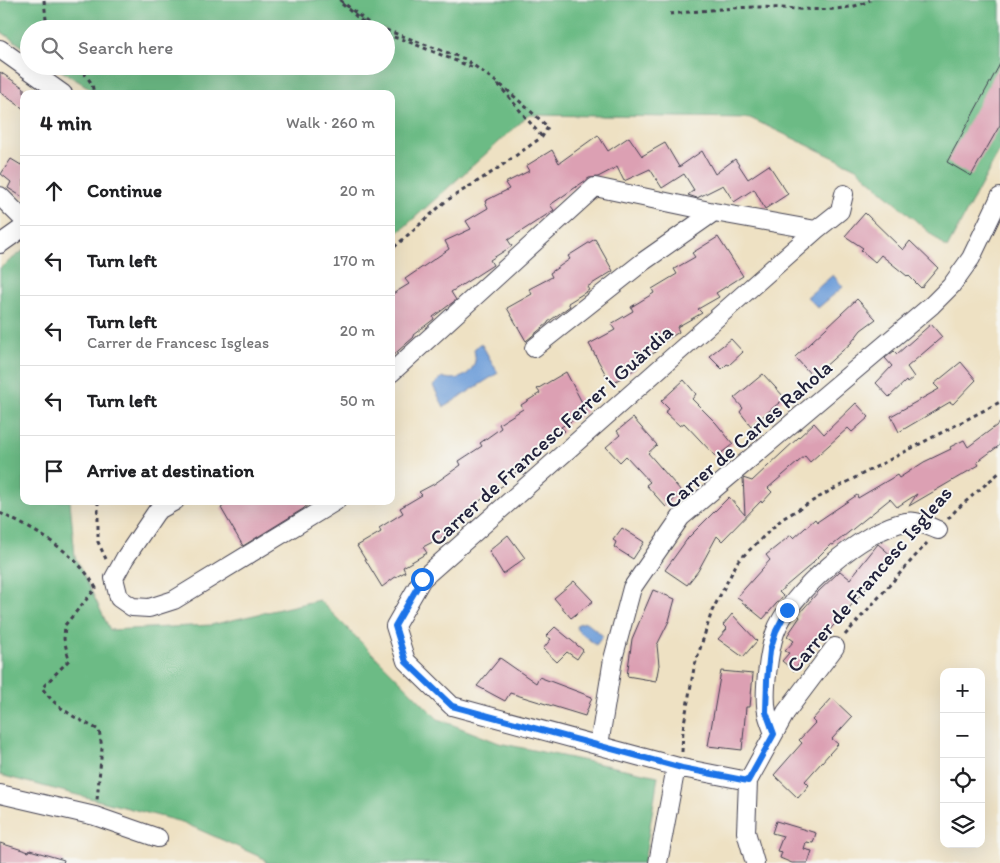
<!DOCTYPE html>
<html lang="en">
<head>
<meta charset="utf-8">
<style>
	body { margin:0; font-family:Itim,sans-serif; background:#f6f6f6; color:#202124 }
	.controls { position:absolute; right:15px; bottom:15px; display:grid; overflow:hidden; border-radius:10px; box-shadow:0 5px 20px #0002 }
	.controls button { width:45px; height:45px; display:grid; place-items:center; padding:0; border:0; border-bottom:1px solid #e0e0e0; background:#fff; color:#202124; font:25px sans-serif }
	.stop { position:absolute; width:15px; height:15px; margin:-11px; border:4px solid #1a73e8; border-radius:50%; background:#fff }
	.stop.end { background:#1a73e8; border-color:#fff; box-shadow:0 1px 5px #0008 }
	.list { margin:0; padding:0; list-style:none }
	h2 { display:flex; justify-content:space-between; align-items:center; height:65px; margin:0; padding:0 20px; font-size:21px }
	h2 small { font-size:16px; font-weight:400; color:#757577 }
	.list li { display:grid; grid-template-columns:32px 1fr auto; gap:15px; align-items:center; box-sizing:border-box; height:70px; padding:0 20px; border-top:1px solid #e0e0e0 }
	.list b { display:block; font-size:19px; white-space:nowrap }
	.list p { margin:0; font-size:16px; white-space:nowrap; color:#757577 }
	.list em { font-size:16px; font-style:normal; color:#757577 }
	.icon { flex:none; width:28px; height:28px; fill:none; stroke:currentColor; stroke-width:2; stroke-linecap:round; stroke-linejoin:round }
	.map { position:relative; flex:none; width:1000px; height:863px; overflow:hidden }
	.search { position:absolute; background:#fff; box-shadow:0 5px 20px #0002; left:20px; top:20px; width:375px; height:55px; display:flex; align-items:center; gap:12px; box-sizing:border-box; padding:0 18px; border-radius:28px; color:#757577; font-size:19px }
	.panel { position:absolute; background:#fff; box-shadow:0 5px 20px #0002; left:20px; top:90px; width:375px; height:415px; border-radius:10px }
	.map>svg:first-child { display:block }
	.forest { fill:#6cbb85; stroke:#476e60 }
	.water { fill:#709fd9; stroke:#49608a }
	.building { fill:#dca0b3 }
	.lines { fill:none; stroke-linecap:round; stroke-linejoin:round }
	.minor-casing { stroke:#413f4f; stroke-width:20 }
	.path { stroke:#413f4f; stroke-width:3; stroke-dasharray:4 4; stroke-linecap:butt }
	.minor { stroke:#fff; stroke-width:18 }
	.route { stroke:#1a73e8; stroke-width:6 }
	.labels { text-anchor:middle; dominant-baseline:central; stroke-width:4; stroke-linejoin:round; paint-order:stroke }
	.street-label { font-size:21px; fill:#22223b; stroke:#f6f6f2 }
</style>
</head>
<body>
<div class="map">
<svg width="1000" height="863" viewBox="0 0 1000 863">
	<rect width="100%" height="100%" fill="#f6f6f2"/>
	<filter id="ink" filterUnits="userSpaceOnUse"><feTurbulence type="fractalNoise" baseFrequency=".02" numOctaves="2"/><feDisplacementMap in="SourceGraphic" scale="10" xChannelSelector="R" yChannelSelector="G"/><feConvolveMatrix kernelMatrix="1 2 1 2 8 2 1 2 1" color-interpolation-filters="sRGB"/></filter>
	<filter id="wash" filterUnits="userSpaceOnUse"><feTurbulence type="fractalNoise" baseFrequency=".0096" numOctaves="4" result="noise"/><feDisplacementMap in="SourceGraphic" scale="20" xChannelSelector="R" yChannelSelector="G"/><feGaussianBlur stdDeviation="1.12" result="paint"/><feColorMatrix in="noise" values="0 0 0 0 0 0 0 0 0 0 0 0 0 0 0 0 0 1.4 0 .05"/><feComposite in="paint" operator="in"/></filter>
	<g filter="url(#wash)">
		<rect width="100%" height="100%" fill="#eee1c3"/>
		<!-- forest -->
		<path class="forest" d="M4 0H1000V150L947 248 856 168 750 118 529 115 391 239V94H94L88 87 53 66H386V29H29V51L0 31V2Z
			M24 250V501H70L75 557 110 630 211 625 319 600 438 719 499 743 658 776 644 863H266L265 859 182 822 0 775V268Z"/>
		<!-- water -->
		<path class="water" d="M833 275 843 287 818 308 807 297Z
			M481 343 498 373 444 407 433 386 442 377C455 382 471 377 475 361 476 358 474 352 474 349Z
			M586 622 603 636 596 645 578 631 576 627 578 624Z"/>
		<g id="blocks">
			<!-- building -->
			<path class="building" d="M1000 64V125L971 176 947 162Z
				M0 72 24 88V109L0 92Z
				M598 135 608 151 629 137 642 156 665 143 679 167 702 151 715 174 735 159 748 179 769 165 788 194 765 209 754 189 734 202 723 185 697 198 688 195 694 190 684 174 662 188 650 169 624 181 617 167 598 177 589 178 550 205 554 210 508 240 512 246 490 260 493 265 451 292 456 300 433 317 434 319 413 335 414 337 391 357V295L409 284 405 279 449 249 445 241 471 229 466 221 488 208 485 201 509 189 505 183 529 171 526 166 552 150 559 163Z
				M11 159 21 165 24 161V198L8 188 11 182 1 174Z
				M865 213 903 250 910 241 938 268 921 288 908 275 907 276 881 255 875 262 861 250 863 248 845 236Z
				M718 237 743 276 716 293 719 297 698 309 702 313 677 327 679 332 654 348 656 352 633 363 637 368 611 384 589 344 615 330 611 324 633 311 631 307 654 293 652 289 677 274 674 269 695 257 692 253Z
				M595 239 613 271 587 287 589 290 568 303 570 306 548 322V323L526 341 507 308 532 294 529 289 552 277 550 273 570 259 568 256Z
				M857 299 876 319 861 330 851 343 813 377 795 357Z
				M931 324 942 337 907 367 914 377 907 383 906 381 889 397 876 383 892 366 885 358 894 351 897 354Z
				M731 339 743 352 729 365 727 364 722 369 709 356Z
				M961 362 976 380 953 404 950 402 899 432 891 416 939 389 934 384Z
				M566 372 587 412 561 427 565 431 545 444 547 448 523 463 525 467 503 480 505 484 466 510 469 515 443 532 446 535 423 547 427 553 403 567 405 572 394 578 382 587 357 546 381 532 379 528 403 513 400 508 422 495 419 492 434 484 461 465 459 461 482 446 480 443 501 428 499 424 523 409 521 405 540 393 537 389Z
				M763 374 785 398 751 426 740 412 743 408 734 398Z
				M684 380 696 394 692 399 716 423 733 444 716 457 684 423 680 426 665 412 669 409 661 401Z
				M856 403 869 417 852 432 848 428 810 462 805 456 768 488 772 492 762 503 761 501 722 541 717 536 698 571 687 585 665 570 688 538 729 497 745 515 743 478 752 481 814 423 824 434Z
				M633 418 657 445 648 453 682 492 666 507 646 485 650 482 626 456 620 462 606 447 620 435 617 431Z
				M1000 423V445L977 462 979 465 909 506 917 494 897 507 890 499 833 545 831 544 813 562V563L779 592 783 596 763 619 742 602 743 601 737 597 770 560 766 555 791 535 794 538 815 519 817 522 857 495 858 498 897 475 899 478 924 462 951 449 950 447 964 440 968 447Z
				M231 501H312L303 509 243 546 221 508Z
				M622 528 644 542 633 559 614 547 616 542 613 540Z
				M508 535 525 558 503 574 489 551Z
				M878 544 892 556 872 582 833 626 824 636 822 634 794 671 782 661 789 653 785 651 794 641 787 636 800 617 798 615 819 591 840 571 850 579Z
				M574 581 593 601 571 618 554 598Z
				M653 590 675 599 669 621 657 645 659 665 656 681 627 676 632 639Z
				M732 614 757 641 743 657 718 639 727 629 723 625Z
				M555 627 583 650 577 659 567 652 557 662 543 649 551 639 546 636Z
				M500 658 536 683 539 677 592 697 585 716 510 693 505 701 477 686Z
				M721 671 753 674 750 707H746L742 750 708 746Z
				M832 698 852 717 832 739 838 744 805 781 809 785 798 798 774 775 802 743 799 740 815 723 812 720Z
				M776 821 816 833 813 843 806 842 804 849 812 851 808 863H792L780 858 782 852 777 851 783 836 772 833Z
				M0 843 29 852 30 850 64 860 63 863H0Z"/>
		</g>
	</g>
	<g filter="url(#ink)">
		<use href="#blocks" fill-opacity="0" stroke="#413f4f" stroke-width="1"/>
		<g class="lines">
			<!-- minor casing -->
			<g class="minor-casing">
				<path id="minor" d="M0 49 63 94
					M0 196 24 220
					M0 244 24 227
					M534 348 644 261 714 212
					M391 373 595 187 714 212 816 230
					M175 501 157 511 125 558 114 578 119 598 132 607 149 608 174 600 336 501
					M774 734C772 727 768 719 767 712 763 693 769 651 775 633 788 594 865 528 906 522 917 520 928 526 938 530
					M599 745 613 659 632 588 681 517 932 305 951 286 971 258 1000 197
					M748 781 682 768 452 706 406 661 395 626 422 579 816 230 840 211 844 194
					M0 794 95 816 158 838
					M658 863 676 767
					M755 863 746 832 748 781 786 712 835 647"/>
			</g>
			<!-- path -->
			<path class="path" d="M44 0 47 29
				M340 0 371 25 382 29
				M342 4 371 29
				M670 14C699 11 727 8 755 7 787 7 843 16 870 0
				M386 30 465 59 506 89 548 127 542 137 494 171 446 201 391 250
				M386 35 404 40 474 68
				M79 66 92 84 94 94
				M498 84 542 137
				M98 501V542L106 559
				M0 513C37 531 76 552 96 588L65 625 64 639 69 660 42 688C58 710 76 718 99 730L102 748 97 800
				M948 519 957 509 1000 472
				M845 635 927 543
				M682 752 683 729 694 668 712 611 738 561 782 519 828 492 1000 402"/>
			<!-- minor -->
			<use href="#minor" class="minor"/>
		</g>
	</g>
	<g class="lines" filter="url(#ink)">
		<!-- route -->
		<path class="route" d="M422 579 395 626 406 662 452 706 682 768 748 781 774 734 766 712 767 680 770 650 776 631 787 610"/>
	</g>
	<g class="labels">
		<!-- street labels -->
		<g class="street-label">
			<text transform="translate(748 434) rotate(-41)">Carrer de Carles Rahola</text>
			<text transform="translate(551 435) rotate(-42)">Carrer de Francesc Ferrer i Guàrdia</text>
			<text transform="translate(869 579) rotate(-49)">Carrer de Francesc Isgleas</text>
		</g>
	</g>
</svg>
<div class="controls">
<button>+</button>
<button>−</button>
<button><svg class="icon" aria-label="locate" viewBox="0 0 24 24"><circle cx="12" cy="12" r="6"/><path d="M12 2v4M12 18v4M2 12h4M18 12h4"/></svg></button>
<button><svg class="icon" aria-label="layers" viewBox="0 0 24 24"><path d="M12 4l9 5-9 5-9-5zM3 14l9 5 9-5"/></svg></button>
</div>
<div class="stop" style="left:422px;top:579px"></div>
<div class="stop end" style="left:787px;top:610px"></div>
<div class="search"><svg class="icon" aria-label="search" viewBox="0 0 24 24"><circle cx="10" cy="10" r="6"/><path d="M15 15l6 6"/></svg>Search here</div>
<section class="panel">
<h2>4 min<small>Walk · 260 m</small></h2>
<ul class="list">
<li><svg class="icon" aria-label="ahead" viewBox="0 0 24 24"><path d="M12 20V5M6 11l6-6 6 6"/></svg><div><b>Continue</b></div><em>20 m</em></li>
<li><svg class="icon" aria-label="left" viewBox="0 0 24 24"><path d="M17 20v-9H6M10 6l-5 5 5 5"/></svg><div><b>Turn left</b></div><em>170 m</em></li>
<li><svg class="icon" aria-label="left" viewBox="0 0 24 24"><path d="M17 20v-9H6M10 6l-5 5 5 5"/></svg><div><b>Turn left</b><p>Carrer de Francesc Isgleas</p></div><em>20 m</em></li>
<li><svg class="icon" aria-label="left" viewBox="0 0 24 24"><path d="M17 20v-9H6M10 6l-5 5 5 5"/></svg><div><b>Turn left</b></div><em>50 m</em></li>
<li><svg class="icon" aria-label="arrive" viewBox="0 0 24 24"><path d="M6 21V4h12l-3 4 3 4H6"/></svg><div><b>Arrive at destination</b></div></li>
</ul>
</section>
</div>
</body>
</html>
